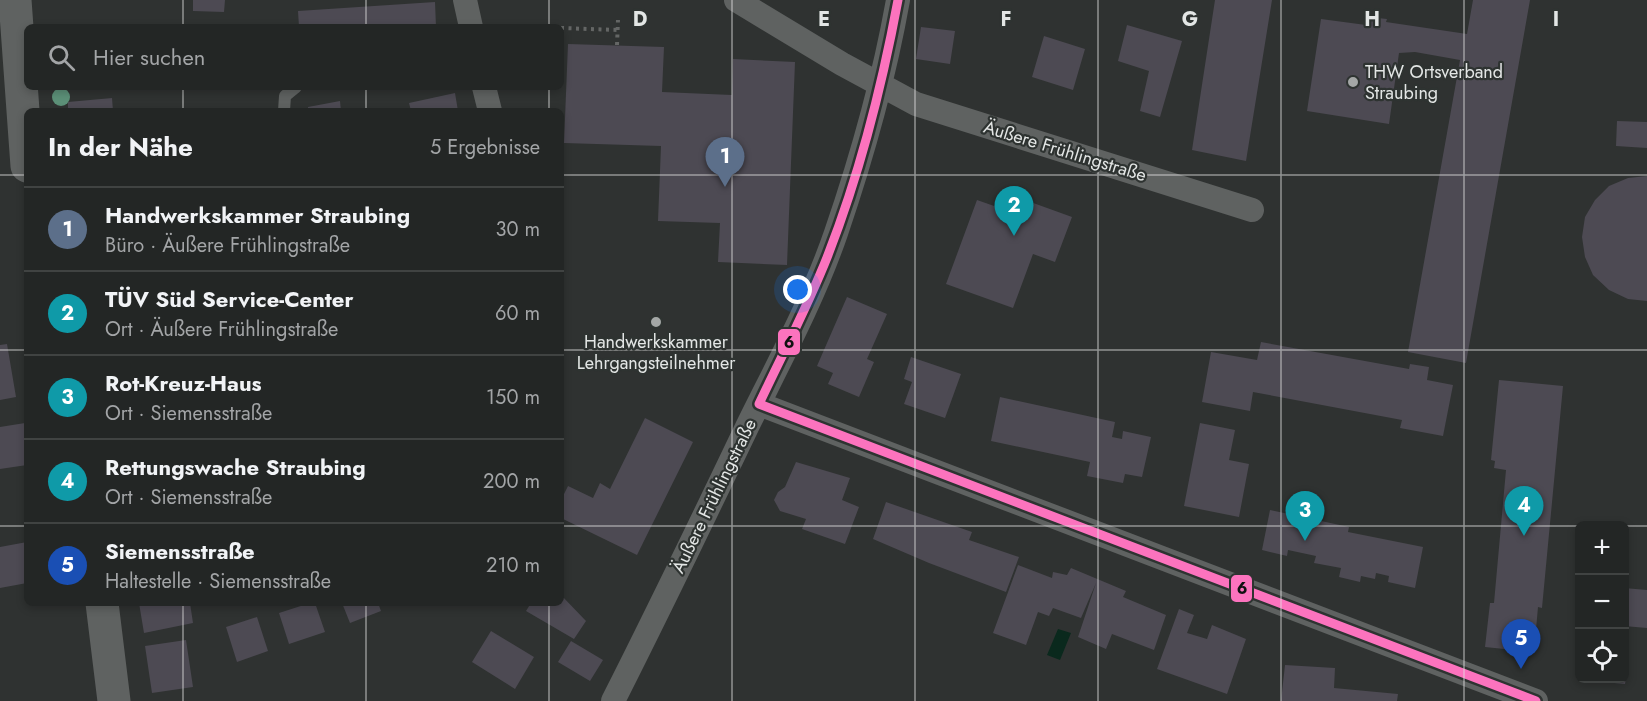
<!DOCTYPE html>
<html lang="de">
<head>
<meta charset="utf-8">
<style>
	body { margin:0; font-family:Jost,sans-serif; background:#2b2e2d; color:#f1f3f6 }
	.controls { position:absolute; right:18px; bottom:18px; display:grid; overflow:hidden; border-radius:9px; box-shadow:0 3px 9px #0003 }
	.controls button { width:54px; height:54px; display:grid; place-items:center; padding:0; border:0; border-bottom:2px solid #404342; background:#232625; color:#f1f3f6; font:30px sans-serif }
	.you { position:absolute; left:798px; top:290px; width:21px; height:21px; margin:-15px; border:4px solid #fff; border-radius:50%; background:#1a73e8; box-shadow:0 0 0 9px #1a73e833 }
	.badge { display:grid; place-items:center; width:39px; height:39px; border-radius:50%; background:#a4a7a6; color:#fff; font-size:20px; font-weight:700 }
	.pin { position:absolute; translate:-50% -50px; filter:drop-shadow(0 2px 3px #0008) }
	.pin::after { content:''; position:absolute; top:32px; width:21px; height:18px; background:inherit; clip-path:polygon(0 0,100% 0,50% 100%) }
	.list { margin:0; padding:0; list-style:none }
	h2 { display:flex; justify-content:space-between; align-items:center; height:78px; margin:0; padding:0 24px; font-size:26px }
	h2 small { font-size:20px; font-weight:400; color:#a3a5a7 }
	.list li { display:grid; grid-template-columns:39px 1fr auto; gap:18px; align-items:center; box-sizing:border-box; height:84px; padding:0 24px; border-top:2px solid #404342 }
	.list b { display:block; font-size:22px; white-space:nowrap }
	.list p { margin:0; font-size:20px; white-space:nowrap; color:#a3a5a7 }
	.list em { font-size:20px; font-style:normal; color:#a3a5a7 }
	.icon { flex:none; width:33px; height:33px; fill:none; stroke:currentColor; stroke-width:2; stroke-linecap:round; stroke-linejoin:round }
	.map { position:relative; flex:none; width:1647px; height:701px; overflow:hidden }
	.search { position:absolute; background:#232625; box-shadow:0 3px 9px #0003; left:24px; top:24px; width:540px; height:66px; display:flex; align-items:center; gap:15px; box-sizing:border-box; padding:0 21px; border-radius:9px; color:#a3a5a7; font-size:22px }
	.panel { position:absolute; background:#232625; box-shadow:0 3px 9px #0003; left:24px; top:108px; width:540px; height:498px; border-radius:9px }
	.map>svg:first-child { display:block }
	.water { fill:#0a291d }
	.building { fill:#4d4a53 }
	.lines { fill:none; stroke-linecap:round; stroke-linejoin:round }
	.path { stroke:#646665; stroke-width:4; stroke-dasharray:3 4.5; stroke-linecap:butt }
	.service { stroke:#5f6261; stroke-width:12 }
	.minor { stroke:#5f6261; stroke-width:24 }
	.secondary { stroke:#5f6261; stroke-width:33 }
	.bus-1-casing { stroke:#2e3331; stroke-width:14 }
	.bus-1 { stroke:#fc73be; stroke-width:9 }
	.tree { fill:#5c9078 }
	.grid { fill:none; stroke:#e3e6e5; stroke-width:1.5; stroke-opacity:0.55 }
	.poi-dot { fill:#a4a7a6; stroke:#2e3331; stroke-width:2 }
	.labels { text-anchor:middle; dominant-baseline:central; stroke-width:4.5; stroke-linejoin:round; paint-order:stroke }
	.poi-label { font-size:18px; fill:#e3e6e5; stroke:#2e3331; text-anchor:start }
	.street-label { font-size:18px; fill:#e3e6e5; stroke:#2e3331 }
	.grid-label { font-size:20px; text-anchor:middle; font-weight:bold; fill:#e3e6e5; stroke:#2e3331; stroke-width:4.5; stroke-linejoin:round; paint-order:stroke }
	.line-badge { stroke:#2e3331; stroke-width:2 }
	.pale-badge-label { font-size:16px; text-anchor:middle; font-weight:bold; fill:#111 }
</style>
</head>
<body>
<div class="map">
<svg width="1647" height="701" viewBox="0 0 1647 701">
	<rect width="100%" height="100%" fill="#2f3231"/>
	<!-- water -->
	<path class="water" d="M1058 629 1071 633 1060 660 1047 655Z"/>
	<!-- building -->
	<path class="building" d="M193 0H225L224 12 193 11Z
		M1215 0H1272L1246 161 1192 150Z
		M1473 0H1530L1466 363 1408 352 1460 60 1415 52 1399 53 1389 124 1307 111 1321 19 1366 25 1368 17 1387 19 1386 22 1467 34Z
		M435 2 436 27H299L298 11Z
		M1127 25 1182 41 1160 117 1140 111 1149 71 1118 61Z
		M921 27 955 31 950 64 916 59Z
		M1044 36 1085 49 1073 90 1032 77Z
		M568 44 664 47 662 92 732 95 733 59 795 62 787 265 718 262 720 223 658 221 661 146 564 143Z
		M455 93 458 111H411L409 103Z
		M112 98 113 111H68V102Z
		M340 101 341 111H308V107Z
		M1617 121 1647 122V148L1616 146Z
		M1647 176V301L1628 299 1609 290 1593 275 1585 257 1582 237 1585 217 1595 200 1609 186 1628 178Z
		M1000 198 1023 206 1025 200 1072 217 1055 262 1033 254 1013 308 946 284 977 200 997 207Z
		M847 297 887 314 867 359 874 362 859 397 828 384 833 373 817 366Z
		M1261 342 1409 369 1410 364 1429 367 1427 380 1453 385 1443 436 1400 428 1402 420 1253 392 1250 411 1202 402 1211 352 1257 360Z
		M7 344 16 397 0 400V345Z
		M911 357 961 374 945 418 904 404 912 382 904 379Z
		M1499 380 1563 386 1542 608 1538 607 1534 652 1485 647 1490 603H1494L1506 470 1494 468 1495 461 1491 460Z
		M1000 397 1115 422 1112 437 1122 439 1123 431 1151 437 1142 477 1125 474 1123 483 1087 476 1090 462 991 441Z
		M645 418 693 442 637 555 561 518V500L568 486 593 498 600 483 610 489Z
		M25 423 27 436V465L0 469V427Z
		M1200 423 1235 430 1229 460 1249 464 1239 517 1184 506Z
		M796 462 850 478 842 500 859 507 845 544 802 529 806 519 780 511 774 500 778 492 785 487Z
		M886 502 972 532 969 540 1019 557 1006 592 929 563 873 539Z
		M1270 510 1349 527 1348 532 1423 547 1415 588 1388 582 1389 576 1376 573 1375 579 1361 576 1360 582 1339 577 1341 568 1314 563 1316 556 1288 550 1287 556 1262 550Z
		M27 542V583L0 588V547Z
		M1018 565 1052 578 1053 572 1067 575 1071 568 1126 591 1123 597 1166 615 1154 650 1112 634 1106 649 1078 637 1096 583 1081 618 1053 608 1049 616 1038 612 1026 645 993 633Z
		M1624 588 1647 590V628L1624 626Z
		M561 595 586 621 574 639 526 611 531 603H561Z
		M139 603H190L193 623 144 633Z
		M310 603H315L325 632 289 644 279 613Z
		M342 603H378L381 611 350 623Z
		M1179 609 1194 615 1187 633 1207 639 1212 625 1246 639 1227 694 1157 669Z
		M257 617 268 651 237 662 226 627Z
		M491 631 534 657 515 689 472 662Z
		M186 640 193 687 152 693 145 646Z
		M571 641 603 660 590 681 558 662Z
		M1285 665 1335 668 1334 688 1398 694 1397 701H1281Z
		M1604 678H1626L1625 684 1603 682Z"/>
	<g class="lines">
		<!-- path -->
		<path class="path" d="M561 28 618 30
			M617 45 618 20"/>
		<!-- service -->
		<path class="service" d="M284 111 285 96 296 87"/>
		<!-- minor -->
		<path class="minor" d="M465 0 471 27
			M736 0 842 64 916 104 1252 210
			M484 87 490 111
			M759 404 1536 701
			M613 701C659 610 703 519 747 427 778 364 813 300 836 233 862 157 884 79 898 0"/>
		<!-- secondary -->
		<path class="secondary" d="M15 0 27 166
			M102 603 114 701"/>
		<!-- bus-1 casing -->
		<g class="bus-1-casing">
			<path id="bus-1" d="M898 0C882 86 860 173 828 255 808 306 782 355 759 404L1536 701"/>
		</g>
		<!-- bus-1 -->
		<use href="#bus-1" class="bus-1"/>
	</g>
	<!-- trees -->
	<circle class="tree" cx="61" cy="97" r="9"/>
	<!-- grid -->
	<path class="grid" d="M183 0V27M366 0V27M549 0V27M732 0V701M915 0V701M1098 0V701M1281 0V701M1464 0V701M183 87V111M366 87V111M549 87V111M0 175H27M561 175H1647M0 350H27M561 350H1647M0 526H27M561 526H1580M1624 526H1647M183 603V701M366 603V701M549 603V701"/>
	<!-- markers -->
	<g class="poi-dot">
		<circle cx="1353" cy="82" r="6"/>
		<circle cx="656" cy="322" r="6"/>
	</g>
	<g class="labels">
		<!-- poi labels -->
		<g class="poi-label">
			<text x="1365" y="72">THW Ortsverband<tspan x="1365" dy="21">Straubing</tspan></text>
			<text x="656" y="342" text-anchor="middle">Handwerkskammer<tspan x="656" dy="21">Lehrgangsteilnehmer</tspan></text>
		</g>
		<!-- street labels -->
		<g class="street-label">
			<text transform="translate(1065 151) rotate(17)">Äußere Frühlingstraße</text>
			<text transform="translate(714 496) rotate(-64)">Äußere Frühlingstraße</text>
		</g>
	</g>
	<g class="grid-label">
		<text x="640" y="26">D</text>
		<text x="824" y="26">E</text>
		<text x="1006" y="26">F</text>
		<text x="1190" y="26">G</text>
		<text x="1372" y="26">H</text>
		<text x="1556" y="26">I</text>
	</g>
	<g class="line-badge">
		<rect x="777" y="328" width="24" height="28" rx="6" fill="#fc73be"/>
		<rect x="1230" y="574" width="23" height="29" rx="6" fill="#fc73be"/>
	</g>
	<g class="pale-badge-label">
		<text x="789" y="348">6</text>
		<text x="1242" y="594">6</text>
	</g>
</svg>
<div class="controls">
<button>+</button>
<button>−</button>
<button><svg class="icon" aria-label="locate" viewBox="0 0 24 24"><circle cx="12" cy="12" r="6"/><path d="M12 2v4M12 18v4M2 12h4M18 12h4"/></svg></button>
</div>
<div class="you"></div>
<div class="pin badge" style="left:725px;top:187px;background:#5c6f8a">1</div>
<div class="pin badge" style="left:1014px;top:236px;background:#0f9aa8">2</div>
<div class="pin badge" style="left:1305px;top:541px;background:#0f9aa8">3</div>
<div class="pin badge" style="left:1524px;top:536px;background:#0f9aa8">4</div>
<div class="pin badge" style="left:1521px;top:669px;background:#1a4fb4">5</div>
<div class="search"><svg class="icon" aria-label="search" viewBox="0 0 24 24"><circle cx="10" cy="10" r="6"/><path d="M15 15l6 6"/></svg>Hier suchen</div>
<section class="panel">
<h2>In der Nähe<small>5 Ergebnisse</small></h2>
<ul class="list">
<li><span class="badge" style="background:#5c6f8a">1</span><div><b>Handwerkskammer Straubing</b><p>Büro · Äußere Frühlingstraße</p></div><em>30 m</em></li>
<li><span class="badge" style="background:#0f9aa8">2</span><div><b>TÜV Süd Service-Center</b><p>Ort · Äußere Frühlingstraße</p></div><em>60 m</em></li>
<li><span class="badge" style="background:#0f9aa8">3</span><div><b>Rot-Kreuz-Haus</b><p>Ort · Siemensstraße</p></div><em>150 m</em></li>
<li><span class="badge" style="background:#0f9aa8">4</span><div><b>Rettungswache Straubing</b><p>Ort · Siemensstraße</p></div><em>200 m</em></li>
<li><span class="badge" style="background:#1a4fb4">5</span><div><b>Siemensstraße</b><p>Haltestelle · Siemensstraße</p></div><em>210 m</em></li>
</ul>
</section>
</div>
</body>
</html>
